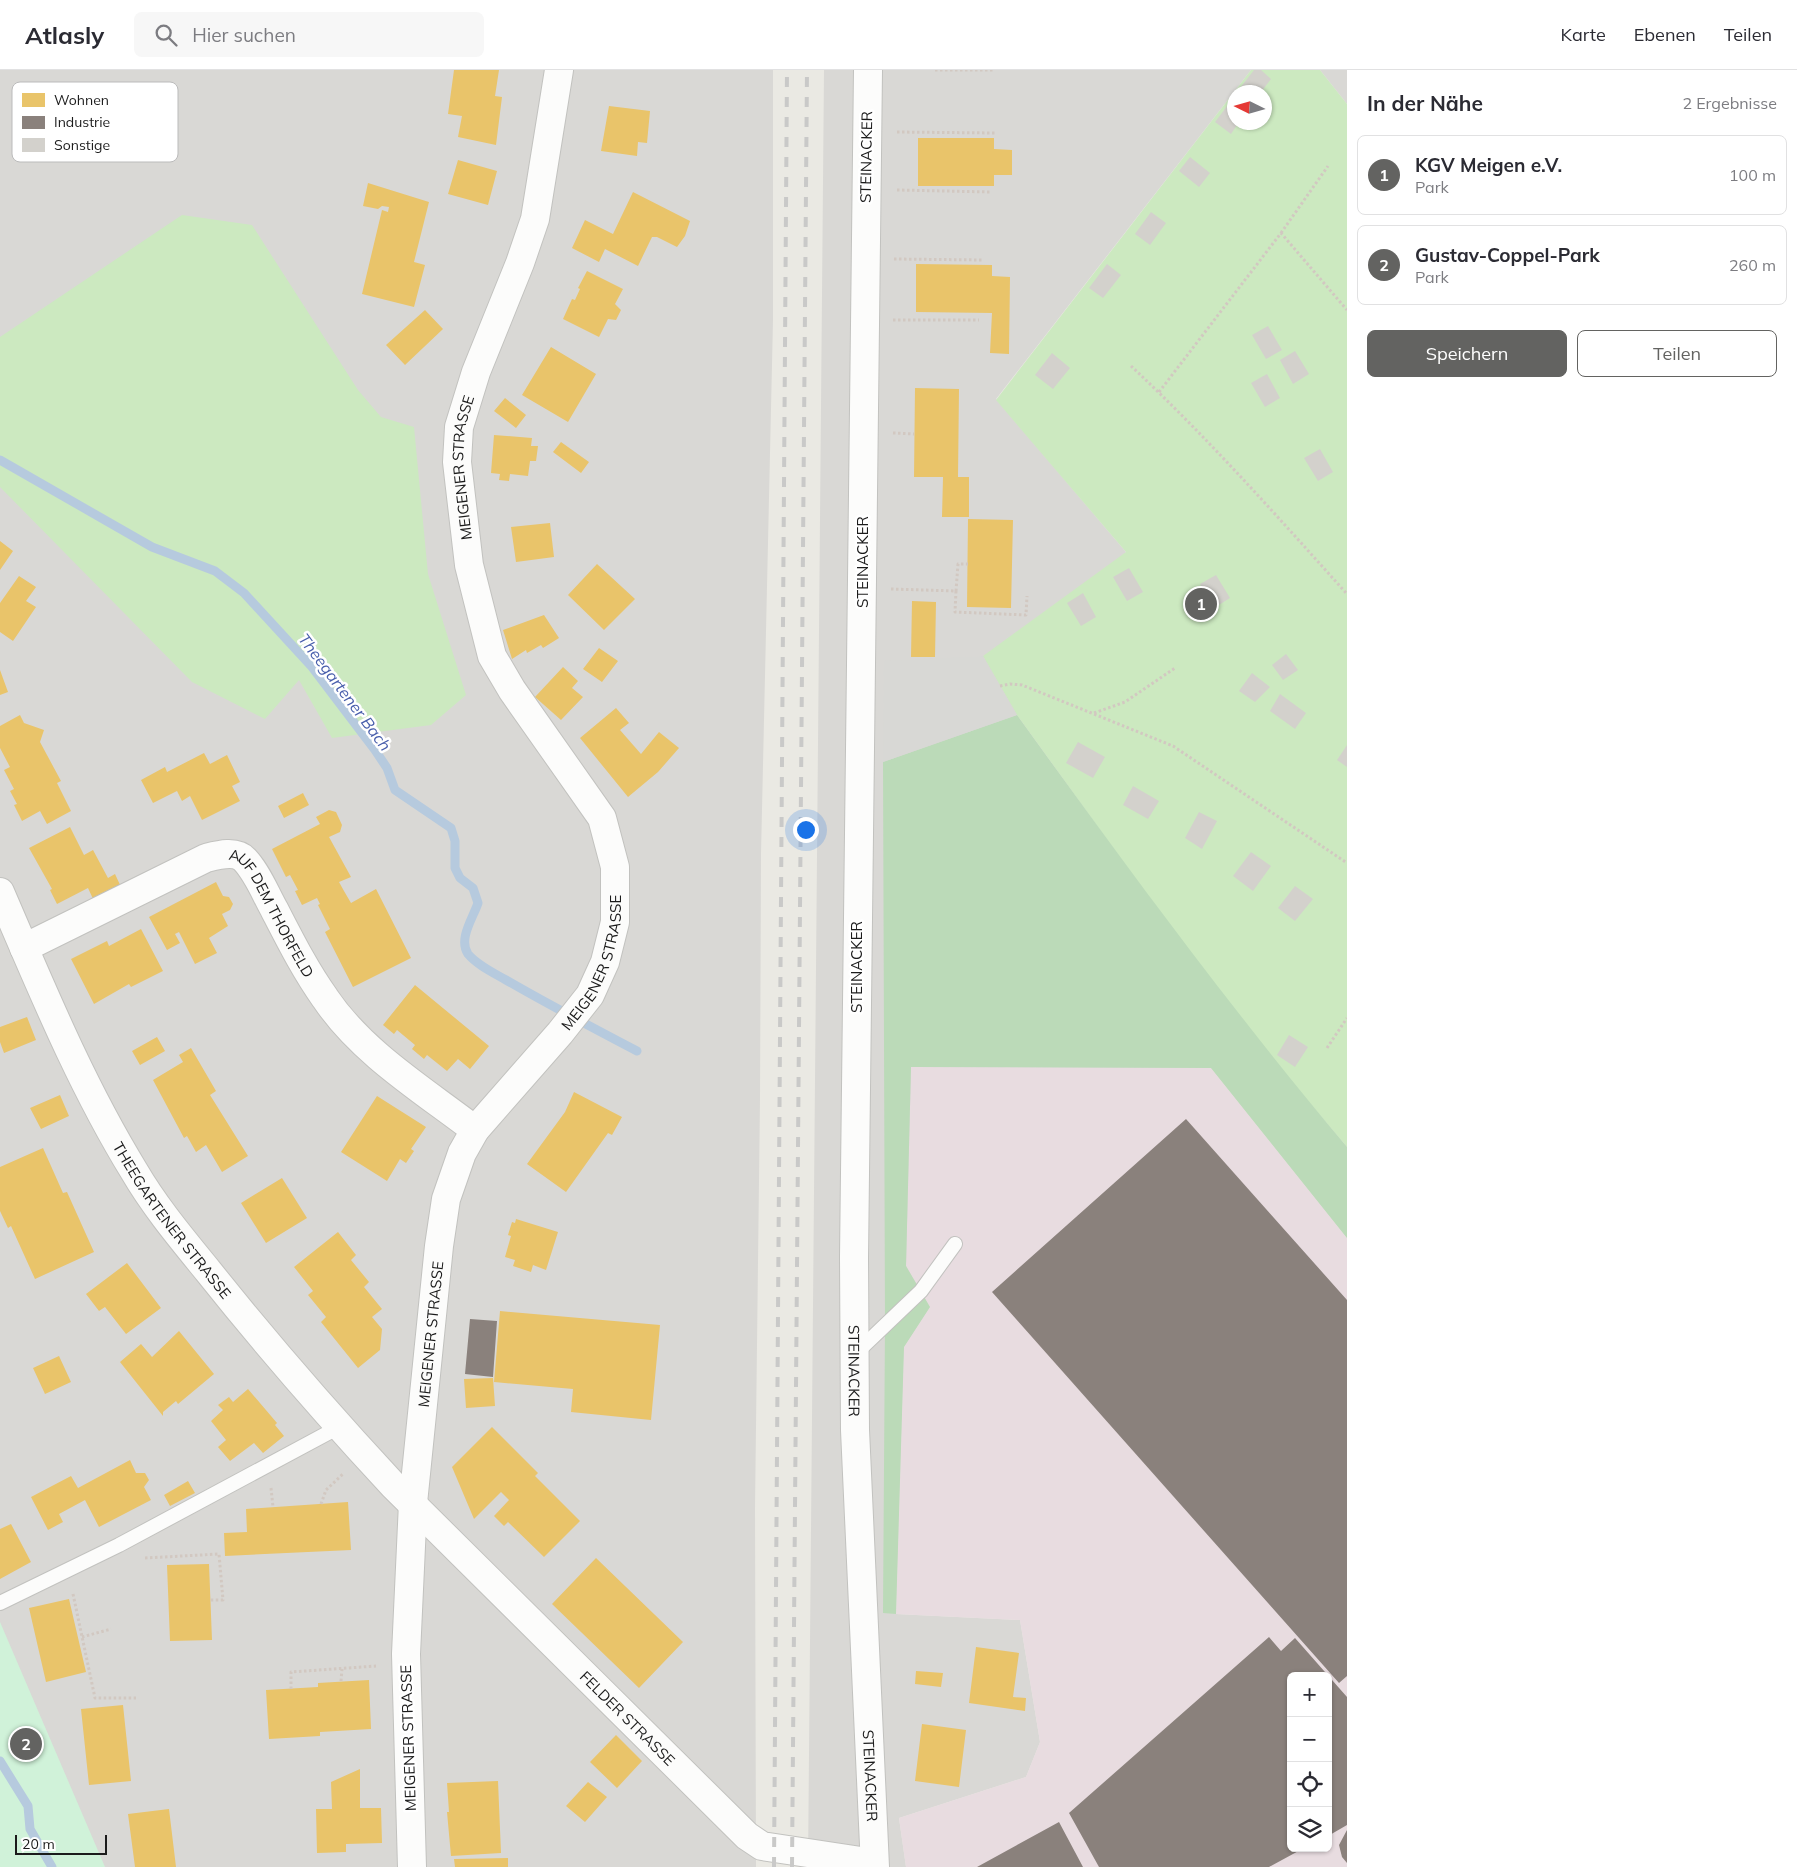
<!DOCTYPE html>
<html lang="de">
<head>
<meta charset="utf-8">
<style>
	body { margin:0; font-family:Mulish,sans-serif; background:#f7f7f7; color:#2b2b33 }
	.controls { position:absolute; right:15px; bottom:15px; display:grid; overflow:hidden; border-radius:8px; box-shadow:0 1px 4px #0004 }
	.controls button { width:45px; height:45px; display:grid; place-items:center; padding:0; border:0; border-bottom:1px solid #e1e1e2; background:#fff; color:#2b2b33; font:25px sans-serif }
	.compass { position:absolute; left:1227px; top:15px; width:45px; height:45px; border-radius:50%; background:#fff; box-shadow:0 1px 4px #0004; rotate:275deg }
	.scale { position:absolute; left:15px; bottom:12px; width:92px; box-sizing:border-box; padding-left:5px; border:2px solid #1b1b1b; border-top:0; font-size:14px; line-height:18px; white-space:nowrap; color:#1b1b1b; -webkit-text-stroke:4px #fff; paint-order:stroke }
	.you { position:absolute; left:805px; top:759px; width:18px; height:18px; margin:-12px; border:4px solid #fff; border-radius:50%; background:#1a73e8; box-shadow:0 0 0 8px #1a73e833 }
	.badge { display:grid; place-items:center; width:32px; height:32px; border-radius:50%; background:#636361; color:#fff; font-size:16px; font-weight:700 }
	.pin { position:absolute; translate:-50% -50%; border:2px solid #fff; box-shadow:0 1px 5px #0006 }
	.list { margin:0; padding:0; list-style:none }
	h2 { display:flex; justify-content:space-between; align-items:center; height:65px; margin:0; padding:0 20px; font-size:21px }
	h2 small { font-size:16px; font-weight:400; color:#7c7c81 }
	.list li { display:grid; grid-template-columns:32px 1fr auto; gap:15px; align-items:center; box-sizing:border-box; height:80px; margin:0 10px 10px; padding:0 10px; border:1px solid #e1e1e2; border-radius:8px }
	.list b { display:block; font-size:19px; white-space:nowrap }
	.list p { margin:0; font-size:16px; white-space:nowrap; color:#7c7c81 }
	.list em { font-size:16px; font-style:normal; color:#7c7c81 }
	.actions { display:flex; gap:10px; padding:15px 20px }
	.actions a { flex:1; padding:11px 0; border:1px solid #636361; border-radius:8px; text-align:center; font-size:18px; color:#636361 }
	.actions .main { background:#636361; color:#fff }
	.icon { flex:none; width:28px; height:28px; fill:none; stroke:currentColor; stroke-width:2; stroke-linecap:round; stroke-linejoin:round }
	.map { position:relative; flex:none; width:1347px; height:1797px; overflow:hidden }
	header { display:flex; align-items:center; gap:30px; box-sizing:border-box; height:70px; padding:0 25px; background:#fff; border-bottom:1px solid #e1e1e2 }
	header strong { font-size:24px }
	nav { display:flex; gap:28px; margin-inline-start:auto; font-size:18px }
	.search { width:350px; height:45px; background:#f7f7f7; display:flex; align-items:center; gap:12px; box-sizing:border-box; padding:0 18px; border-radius:8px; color:#7c7c81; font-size:19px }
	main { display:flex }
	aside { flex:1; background:#fff }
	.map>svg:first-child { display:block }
	.residential { fill:#d9d8d5 }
	.industrial { fill:#e8dce0; fill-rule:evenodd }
	.grass { fill:#cce9c0; fill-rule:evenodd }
	.forest { fill:#bbdab8 }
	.park { fill:#d0f2d9 }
	.parking { fill:#d8d8d5 }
	.homes { fill:#e9c46a }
	.industry { fill:#8a817c }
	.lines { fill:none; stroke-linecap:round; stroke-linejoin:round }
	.stream { stroke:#b6cade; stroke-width:9 }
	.building { fill:#d3d1cc }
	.service-casing { stroke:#c2c2bf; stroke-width:16 }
	.minor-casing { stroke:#c2c2bf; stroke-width:30 }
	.tertiary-casing { stroke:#c2c2bf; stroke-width:30 }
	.path { stroke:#d2c8c1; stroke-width:3; stroke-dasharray:2.5 2.5; stroke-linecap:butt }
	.service { stroke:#fcfcfb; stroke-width:14 }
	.minor { stroke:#fcfcfb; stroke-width:28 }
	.tertiary { stroke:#fcfcfb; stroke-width:28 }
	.rail { stroke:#c9c9c8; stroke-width:4; stroke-dasharray:10 10; stroke-linecap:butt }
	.labels { text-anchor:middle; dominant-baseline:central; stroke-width:5; stroke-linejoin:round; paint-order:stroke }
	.street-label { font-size:15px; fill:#1b1b1b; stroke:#fff }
	.water-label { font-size:16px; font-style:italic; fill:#475dab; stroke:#fff }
	.key { fill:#fff; stroke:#bbb; stroke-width:1 }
	.key-label { font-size:14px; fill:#1b1b1b }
</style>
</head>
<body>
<header>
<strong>Atlasly</strong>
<div class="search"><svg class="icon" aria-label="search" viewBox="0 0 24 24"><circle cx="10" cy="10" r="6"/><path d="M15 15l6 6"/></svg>Hier suchen</div>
<nav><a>Karte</a><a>Ebenen</a><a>Teilen</a></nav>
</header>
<main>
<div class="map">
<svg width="1347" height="1797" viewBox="0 0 1347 1797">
	<rect width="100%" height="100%" fill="#eae9e3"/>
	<!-- residential -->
	<path class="residential" d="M0 0H773V250L761 784 760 1029 755 1439 756 1797H0Z
		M824 0H1251L996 329 1126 482 1017 645 1165 850 1273 990 1347 1077V1168L1211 998 921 1221 930 1237 904 1277 896 1544 1020 1550 1040 1672 1026 1707 899 1748 906 1797H808Z
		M1320 0H1347V34Z"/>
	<!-- industrial -->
	<path class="industrial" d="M911 997 1211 998 1347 1168V1797H906L899 1748 1026 1707 1040 1672 1020 1550 896 1544 904 1277 930 1237 906 1196ZM1291 1606H1328V1778H1291Z"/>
	<!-- grass -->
	<path class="grass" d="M1251 0H1320L1347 34V1077L1273 990 1165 850 1017 645 983 586 1126 482 996 330ZM1234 22H1264V52H1234Z
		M182 145 252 155 358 320 381 347 414 357 428 504 466 625 431 655 332 668 299 610 265 649 192 612 0 417V267Z"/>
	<!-- forest -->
	<path class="forest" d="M1017 645C1123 792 1230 938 1347 1077V1168L1211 998 911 997 906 1196 930 1237 904 1277 896 1544 883 1543 885 1254 883 692Z"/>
	<!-- park -->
	<path class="park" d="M0 1552 105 1797H0Z"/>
	<!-- parking -->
	<path class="parking" d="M983 586 1017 645 883 692 884 591Z"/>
	<!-- homes -->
	<path class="homes" d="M454 0H499L495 26 502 27 496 75 458 67 462 46 448 44Z
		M609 36 650 41 647 73 638 72 637 86 601 81Z
		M918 68H994V79L1012 80V105H994V116H918Z
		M458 90 497 101 488 135 448 124Z
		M368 113 429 132 414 192 425 195 414 237 362 224 382 140 388 142 389 137 382 136 378 139 363 136Z
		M633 122 690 151 685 166 677 177 657 167H652L638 196 605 179 599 192 572 178 585 150 613 164Z
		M916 194 992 195V206L1010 207 1009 284 990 283 992 243 916 242Z
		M587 201 623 219 615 234 621 240 616 250 608 249 599 267 563 249 572 229 575 230 580 219 578 218Z
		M425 240 443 259 405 295 386 275Z
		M551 277 596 304 568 352 522 325Z
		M915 318 959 319 958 407H969V447H942L943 407H914Z
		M505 328 526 345 516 358 494 341Z
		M494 365 532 368 531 376H538L536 391H530L528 406 510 404 509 411 499 410 500 404 491 403Z
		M561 372 589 392 581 403 553 382Z
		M968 449 1013 450 1011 538 967 537Z
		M550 453 554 487 516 492 511 457Z
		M0 471 13 481 0 500Z
		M597 494 635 529 604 560 568 525Z
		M19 506 36 517 26 531 36 537 13 571 0 562V533Z
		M912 531 936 532 935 587H911Z
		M544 545 559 568 543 578 541 575 527 583 526 580 512 589 503 560Z
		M599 578 618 591 602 612 583 599Z
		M563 597 578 611 572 618 583 627 561 650 535 627Z
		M0 600 8 622 0 625Z
		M616 638 629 653 620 660 641 684 659 662 679 678 658 702 628 727 580 668Z
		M20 645 24 653 44 660 40 672 61 711 57 713 71 741 47 754 40 741 22 751 14 735 17 734 10 721 14 719 4 700 10 697 0 678V656Z
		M204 683 210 694 227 685 240 712 232 716 240 731 202 750 190 726 182 731 177 721 153 733 141 710 165 697 167 702Z
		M303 723 309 735 284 748 278 736Z
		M329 740 336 742 342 755 340 762 329 767 351 807 339 812 344 821 351 833 376 819 411 888 353 917 325 862 330 859 318 835 320 834 317 828 302 835 295 821 298 820 290 805 286 807 272 779 320 754 316 747Z
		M70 757 84 785 93 780 108 808 115 804 121 817 94 831 88 818 57 834 50 820 52 819 29 778Z
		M216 812 223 826 229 827 233 834 230 840 222 844 228 856 209 868 217 883 195 894 179 862 175 864 180 873 167 880 149 847Z
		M141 859 163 901 131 917 129 914 94 934 71 889 107 871 109 876Z
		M415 915 489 976 470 999 458 989 447 1001 427 985 424 989 412 979 415 975 397 960 394 964 383 955Z
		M27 947 36 970 4 983 0 972V957Z
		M157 967 165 981 140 995 132 981Z
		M191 978 216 1021 210 1025 248 1086 222 1102 206 1075 196 1082 187 1066 184 1068 153 1010 183 992 179 985Z
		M574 1022 622 1047 612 1065 608 1063 566 1122 527 1094 565 1042Z
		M60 1025 69 1046 41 1059 30 1038Z
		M377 1026 426 1057 411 1079 414 1081 406 1093 400 1089 387 1111 341 1082Z
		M43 1078 63 1123 67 1122 94 1182 35 1209 11 1156 8 1158 0 1141V1097Z
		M282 1108 307 1148 266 1173 241 1133Z
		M516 1149 558 1162 546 1200 533 1195 531 1202 513 1196 515 1190 505 1187 511 1166 508 1165 512 1152 515 1153Z
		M338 1162 356 1185 351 1190 369 1212 364 1217 382 1239 372 1247 382 1259 380 1280 358 1298 321 1252 326 1247 308 1225 313 1221 294 1197Z
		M127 1193 161 1238 126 1264 105 1237 99 1241 86 1224Z
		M500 1241 660 1255 651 1350 571 1342 573 1319 494 1312Z
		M179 1261 214 1304 178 1334 176 1331 163 1342V1346L120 1292 141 1274 152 1287Z
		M59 1286 71 1312 45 1324 33 1298Z
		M493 1308 495 1336 466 1338 464 1309Z
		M248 1319 277 1353 275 1355 284 1366 263 1383 254 1373 230 1391 218 1377 226 1370 211 1351 223 1340 218 1335 229 1327 233 1332Z
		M492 1357 538 1403 535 1406 580 1451 544 1487 508 1452 504 1456 494 1446 509 1430 501 1422 474 1449 452 1397Z
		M130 1390 136 1403H145L149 1410 144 1417 151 1430 99 1457 85 1430 59 1444 63 1452 48 1460 31 1427 71 1406 78 1418Z
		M188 1411 195 1423 170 1436 164 1425Z
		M348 1432 351 1480 225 1486 224 1463 247 1462 246 1439Z
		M11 1454 31 1492 0 1509V1459Z
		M596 1488 683 1572 639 1618 552 1534Z
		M209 1494 212 1570 170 1571 167 1495Z
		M69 1529 86 1602 46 1612 29 1538Z
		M976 1577 1019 1583 1013 1627 1026 1628 1025 1641 969 1633Z
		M916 1601 943 1603 941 1617 915 1614Z
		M369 1610 371 1659 320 1662V1666L269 1669 266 1620 318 1617V1613Z
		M123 1635 131 1711 89 1715 81 1639Z
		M922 1654 966 1660 959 1717 915 1711Z
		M616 1665 642 1691 617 1718 590 1692Z
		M360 1699V1738H381L382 1773 346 1774V1782L317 1783 316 1739H332L331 1712Z
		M498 1711 501 1783 451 1786 447 1742H449L447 1713Z
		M588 1712 607 1727 585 1752 566 1736Z
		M169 1739 176 1797H135L128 1744Z
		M508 1788V1797H455L454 1789Z"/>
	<!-- industry -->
	<path class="industry" d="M1186 1049 1347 1230V1606L1339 1613 992 1222Z
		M470 1249 497 1251 493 1307 465 1304Z
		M1269 1567 1281 1581 1295 1568 1347 1627V1755L1328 1766V1606H1291V1778H1304L1269 1797H1099L1069 1743Z
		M1059 1752 1083 1797H977Z
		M1347 1760V1793L1342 1787 1339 1775Z"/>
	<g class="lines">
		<!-- stream -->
		<path class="stream" d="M0 390 152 477 215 501 244 523 312 597 375 680 387 698 395 720 451 758 455 771V798L460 808 473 818 478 833C473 848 458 869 468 884 477 895 494 903 506 910 549 935 593 958 637 981
			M0 1691 28 1736 30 1759 52 1797"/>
	</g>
	<!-- building -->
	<path class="building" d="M1254 0H1261L1271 9 1261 22H1246L1240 18Z
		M1234 27V52H1239L1231 64 1215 52Z
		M1190 87 1210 103 1199 117 1179 101Z
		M1151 142 1166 153 1150 175 1135 164Z
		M1107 194 1121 205 1103 228 1089 218Z
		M1268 256 1282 280 1266 289 1252 265Z
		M1295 281 1309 304 1293 314 1280 290Z
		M1052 283 1070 298 1053 319 1035 305Z
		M1267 304 1280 328 1265 337 1251 313Z
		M1320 379 1333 402 1318 411 1304 388Z
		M1129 498 1143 522 1127 531 1113 507Z
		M1216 505 1230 528 1214 538 1200 514Z
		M1083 523 1096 547 1081 556 1067 533Z
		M1286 584 1298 600 1283 610 1272 595Z
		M1252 603 1270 617 1255 632 1239 621Z
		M1280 624 1306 643 1295 659 1270 641Z
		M1078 672 1105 687 1093 708 1066 693Z
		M1347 675V697L1337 690Z
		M1133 716 1159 731 1148 749 1123 735Z
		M1199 742 1217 751 1202 779 1185 768Z
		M1251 782 1271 796 1253 821 1233 806Z
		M1295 816 1313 829 1295 851 1278 838Z
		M1289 965 1308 977 1295 997 1277 985Z"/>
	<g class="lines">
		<!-- service casing -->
		<g class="service-casing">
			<path id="service" d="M855 1284 921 1221 955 1174
				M0 1533 119 1475 339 1357"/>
		</g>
		<!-- minor casing -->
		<g class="minor-casing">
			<g id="minor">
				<path id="s1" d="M0 822C41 917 80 1013 134 1101 155 1137 182 1169 208 1201 267 1275 329 1346 393 1415L747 1766 762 1776 874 1793"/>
				<path id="s2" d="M24 878 206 788C218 785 236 780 245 790 258 804 265 823 274 839 290 870 305 900 325 928 362 983 423 1020 475 1060"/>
				<path id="s3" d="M412 1797 406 1584 413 1433 439 1176 446 1129 462 1083 475 1060 560 963 590 925 605 892 615 852V797L602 748 512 620 492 586 469 495 457 392 459 357 476 302 520 193 535 149 559 0"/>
			</g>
		</g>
		<!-- tertiary casing -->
		<g class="tertiary-casing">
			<g id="tertiary">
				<path id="s4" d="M868 0 854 1188 855 1360 875 1797"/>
			</g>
		</g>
		<!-- path -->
		<path class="path" d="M935 0H994
			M897 62 995 63
			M897 120 991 122
			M1281 163 1328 96
			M894 189 983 190
			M893 250H979
			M1131 296C1207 367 1277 446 1347 524
			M1159 322 1281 163 1347 240
			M893 363 914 364
			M891 519 956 521 958 494H968
			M956 521 955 542 1026 545 1027 526
			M1000 616 1010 614 1022 615 1173 676 1347 793
			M1094 643 1125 632 1175 598
			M1327 978 1347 948
			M271 1418 273 1437
			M321 1434 326 1420 344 1403
			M145 1488 219 1484 223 1530H210
			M73 1524 95 1628H136
			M82 1567 111 1559
			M341 1611 342 1599
			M291 1619V1602L376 1596"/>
		<!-- service -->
		<use href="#service" class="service"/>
		<!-- minor -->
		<use href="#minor" class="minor"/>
		<!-- tertiary -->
		<use href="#tertiary" class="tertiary"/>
		<!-- rail -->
		<path class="rail" d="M774 1797 787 0
			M792 1797 807 0"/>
	</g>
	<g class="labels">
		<!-- street labels -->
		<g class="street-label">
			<text transform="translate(866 87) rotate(-89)">STEINACKER</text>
			<text stroke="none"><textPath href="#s3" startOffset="1494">MEIGENER STRASSE</textPath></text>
			<text transform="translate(862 492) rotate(-90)">STEINACKER</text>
			<text stroke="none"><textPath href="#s2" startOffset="302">AUF DEM THORFELD</textPath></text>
			<text stroke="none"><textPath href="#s3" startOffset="954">MEIGENER STRASSE</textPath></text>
			<text transform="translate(856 897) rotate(-90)">STEINACKER</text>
			<text stroke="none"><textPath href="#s1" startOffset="372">THEEGARTENER STRASSE</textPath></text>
			<text stroke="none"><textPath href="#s3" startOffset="534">MEIGENER STRASSE</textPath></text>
			<text stroke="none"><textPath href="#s4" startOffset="1301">STEINACKER</textPath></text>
			<text stroke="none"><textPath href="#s1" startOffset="1048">FELDER STRASSE</textPath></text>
			<text transform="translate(408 1668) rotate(-92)">MEIGENER STRASSE</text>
			<text stroke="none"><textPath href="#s4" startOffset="1706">STEINACKER</textPath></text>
		</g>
		<!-- water labels -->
		<g class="water-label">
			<text transform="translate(345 622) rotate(53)">Theegartener Bach</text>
		</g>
	</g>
	<!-- legend -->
	<rect x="12" y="12" width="166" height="80" rx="8" class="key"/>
	<rect x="22" y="23" width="23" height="14" fill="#e9c46a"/>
	<rect x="22" y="46" width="23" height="13" fill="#8a817c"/>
	<rect x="22" y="68" width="23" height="14" fill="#d3d1cc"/>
	<g class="key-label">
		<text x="54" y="35">Wohnen</text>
		<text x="54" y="57">Industrie</text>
		<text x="54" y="80">Sonstige</text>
	</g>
</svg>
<div class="controls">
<button>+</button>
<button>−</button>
<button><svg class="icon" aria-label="locate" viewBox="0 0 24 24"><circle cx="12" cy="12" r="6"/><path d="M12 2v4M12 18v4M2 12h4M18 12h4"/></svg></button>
<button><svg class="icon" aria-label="layers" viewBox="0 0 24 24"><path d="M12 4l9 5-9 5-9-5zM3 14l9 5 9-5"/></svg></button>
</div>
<svg class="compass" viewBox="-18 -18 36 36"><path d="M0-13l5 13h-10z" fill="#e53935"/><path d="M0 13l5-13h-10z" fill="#7c7c81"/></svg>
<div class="scale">20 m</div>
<div class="you"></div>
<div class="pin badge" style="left:1201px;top:534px">1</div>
<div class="pin badge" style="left:26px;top:1674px">2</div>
</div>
<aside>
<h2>In der Nähe<small>2 Ergebnisse</small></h2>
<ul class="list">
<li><span class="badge">1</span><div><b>KGV Meigen e.V.</b><p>Park</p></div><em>100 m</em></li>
<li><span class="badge">2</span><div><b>Gustav-Coppel-Park</b><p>Park</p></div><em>260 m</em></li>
</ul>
<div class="actions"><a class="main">Speichern</a><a>Teilen</a></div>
</aside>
</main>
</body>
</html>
